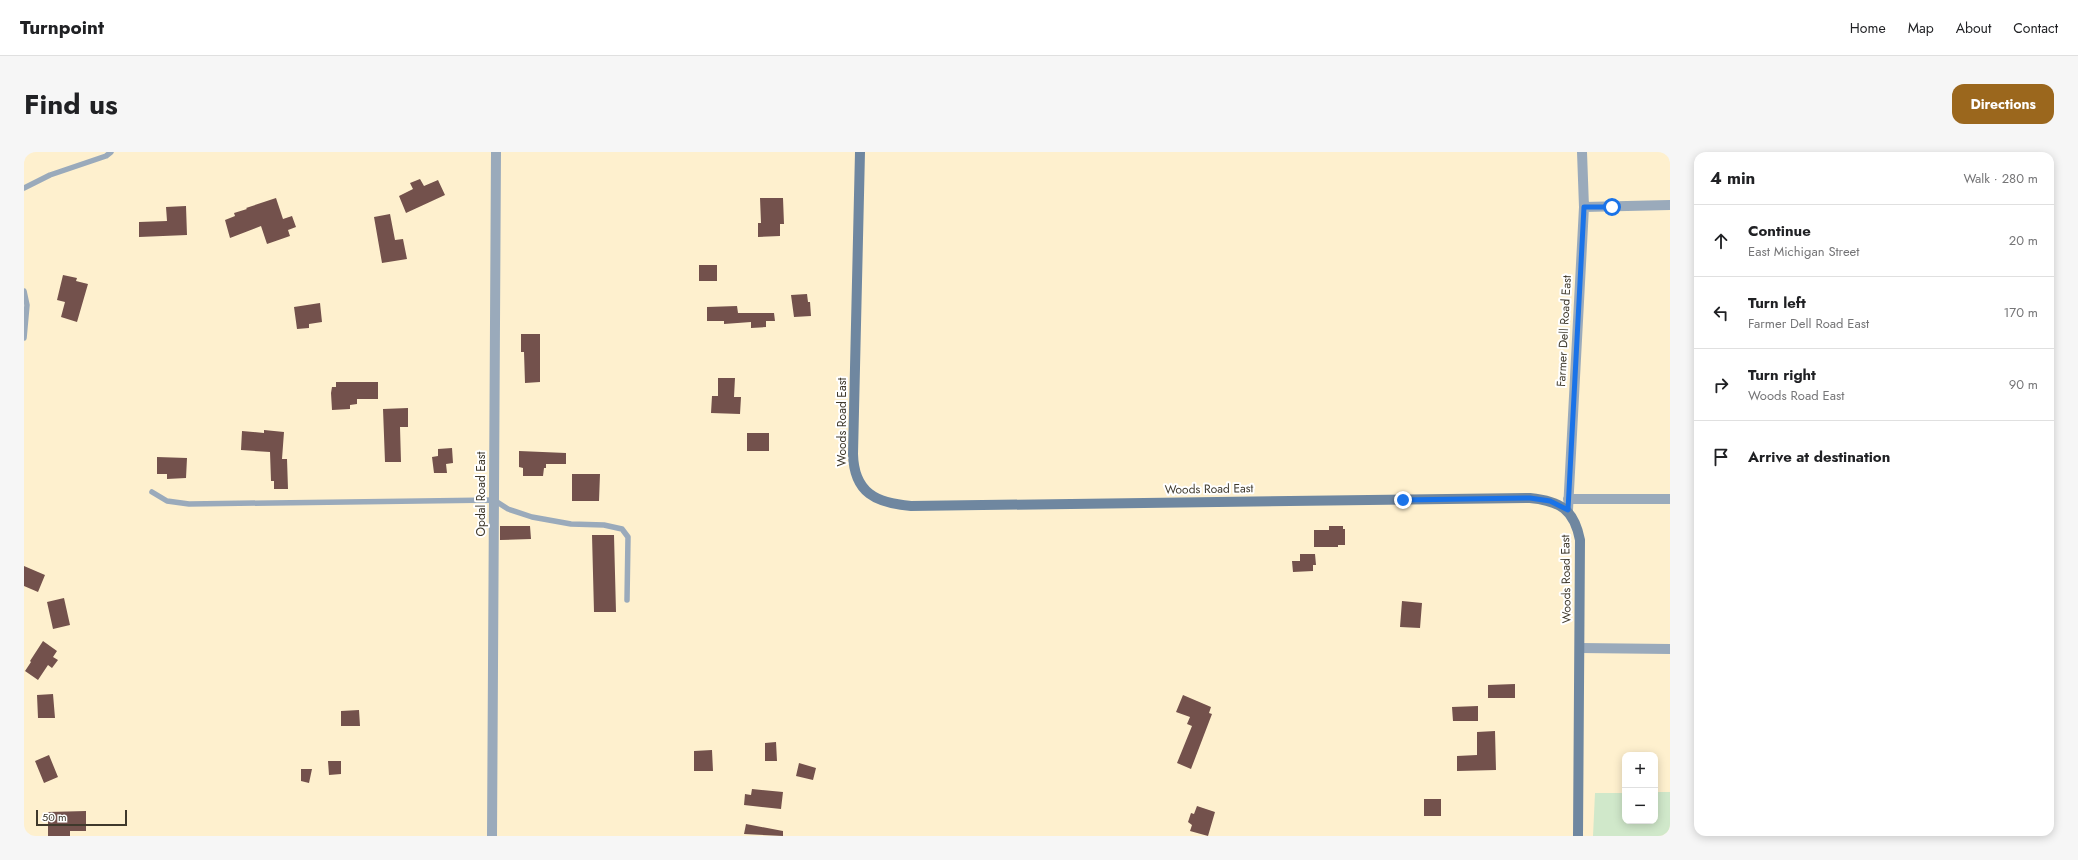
<!DOCTYPE html>
<html lang="en">
<head>
<meta charset="utf-8">
<style>
	body { margin:0; font-family:Jost,sans-serif; background:#f6f6f6; color:#202124 }
	.controls { position:absolute; right:12px; bottom:12px; display:grid; overflow:hidden; border-radius:8px; box-shadow:0 2px 10px #0003 }
	.controls button { width:36px; height:36px; display:grid; place-items:center; padding:0; border:0; border-bottom:1px solid #e0e0e0; background:#fff; color:#202124; font:20px sans-serif }
	.scale { position:absolute; left:12px; bottom:10px; width:91px; box-sizing:border-box; padding-left:4px; border:2px solid #3f392c; border-top:0; font-size:11px; line-height:14px; white-space:nowrap; color:#3f392c; -webkit-text-stroke:3px #fff; paint-order:stroke }
	.stop { position:absolute; width:12px; height:12px; margin:-9px; border:3px solid #1a73e8; border-radius:50%; background:#fff }
	.stop.end { background:#1a73e8; border-color:#fff; box-shadow:0 1px 4px #0008 }
	.list { margin:0; padding:0; list-style:none }
	h2 { display:flex; justify-content:space-between; align-items:center; height:52px; margin:0; padding:0 16px; font-size:17px }
	h2 small { font-size:13px; font-weight:400; color:#757577 }
	.list li { display:grid; grid-template-columns:26px 1fr auto; gap:12px; align-items:center; box-sizing:border-box; height:72px; padding:0 16px; border-top:1px solid #e0e0e0 }
	.list b { display:block; font-size:15px; white-space:nowrap }
	.list p { margin:0; font-size:13px; white-space:nowrap; color:#757577 }
	.list em { font-size:13px; font-style:normal; color:#757577 }
	.icon { flex:none; width:22px; height:22px; fill:none; stroke:currentColor; stroke-width:2; stroke-linecap:round; stroke-linejoin:round }
	.map { position:relative; flex:none; width:1646px; height:684px; overflow:hidden; border-radius:12px }
	header { display:flex; align-items:center; gap:24px; box-sizing:border-box; height:56px; padding:0 20px; background:#fff; border-bottom:1px solid #e0e0e0 }
	header strong { font-size:19px }
	nav { display:flex; gap:22px; margin-inline-start:auto; font-size:14px }
	.intro { display:flex; align-items:center; justify-content:space-between; box-sizing:border-box; height:96px; padding:0 24px }
	h1 { margin:0; font-size:28px }
	.button { padding:10px 18px; border-radius:12px; background:#9b671d; color:#fff; font-size:14px; font-weight:700 }
	main { display:flex; gap:24px; padding:0 24px }
	aside { flex:1; background:#fff; border-radius:12px; box-shadow:0 2px 10px #0003 }
	.map>svg:first-child { display:block }
	.green { fill:#d0e8ca }
	.building { fill:#73514c }
	.lines { fill:none; stroke-linecap:round; stroke-linejoin:round }
	.service { stroke:#9aaabb; stroke-width:5.5 }
	.minor { stroke:#9aaabb; stroke-width:10 }
	.secondary { stroke:#6f87a0; stroke-width:10 }
	.route { stroke:#1a73e8; stroke-width:5 }
	.labels { text-anchor:middle; dominant-baseline:central; stroke-width:4; stroke-linejoin:round; paint-order:stroke }
	.street-label { font-size:12px; fill:#3f392c; stroke:#fff }
</style>
</head>
<body>
<header>
<strong>Turnpoint</strong>
<nav><a>Home</a><a>Map</a><a>About</a><a>Contact</a></nav>
</header>
<div class="intro"><h1>Find us</h1><a class="button">Directions</a></div>
<main>
<div class="map">
<svg width="1646" height="684" viewBox="0 0 1646 684">
	<rect width="100%" height="100%" fill="#fef0ce"/>
	<!-- green -->
	<path class="green" d="M1631 640H1646V684H1569L1571 641H1601V669H1631Z"/>
	<!-- building -->
	<path class="building" d="M396 27 400 34 414 28 421 43 382 61 375 44 389 37 386 31Z
		M252 46 259 67 268 64 272 75 264 78 266 84 243 92 237 74 206 86 201 68 211 64 210 61 223 57 222 56Z
		M736 46H759L760 72H756V84L734 85V71H737Z
		M162 54 163 83 115 85V70L143 69 142 55Z
		M366 62 371 88 379 87 383 107 358 111 350 65Z
		M675 113H693V129H675Z
		M39 123 53 126 52 129 64 132 53 170 37 165 41 150 33 148Z
		M783 142 784 150H786L787 164 770 165 767 143Z
		M296 151 298 170 285 172V176L273 177 270 155Z
		M713 154 714 161H750L751 169H742V175L727 176V170L700 172V169H683V155Z
		M497 182H516V230L501 231 500 200H497Z
		M694 226H711L710 245H717L716 262 687 261 688 244H694Z
		M312 230H354V247H333V252L326 253V257L308 258 307 241 308 235H312Z
		M384 256V275H376L377 310H361L359 257Z
		M240 278 260 280 258 307H263L264 337H250V329H247L246 300 217 298 218 279 240 281Z
		M723 281H745V299H723Z
		M428 296 429 311 422 312 423 321H410L408 305 414 304V297Z
		M495 299 542 301V312H522V316H520L519 324H499V316L495 315Z
		M133 305 163 306 162 326 143 327V322H133Z
		M548 322H576L575 349H548Z
		M476 374H506L507 387 476 388Z
		M1305 374H1319V377H1321V393H1314V395H1290V378H1305Z
		M568 383H590L592 460H570Z
		M1276 402H1291L1292 413H1289V419L1269 420 1268 409H1276Z
		M0 414 21 423 14 440 0 434Z
		M40 446 46 473 29 477 23 450Z
		M1378 449 1398 451 1396 476 1376 475Z
		M19 489 33 499 29 505 34 508 28 516 24 513 14 528 1 519 7 510 6 509Z
		M1491 532V546H1464V533Z
		M29 542 31 566H14L13 543Z
		M1159 543 1187 555 1185 561 1188 562 1167 617 1153 611 1168 574 1163 572 1166 565 1152 560Z
		M1454 554V569H1429L1428 555Z
		M335 558 336 574H317V559Z
		M1471 579 1472 618 1433 619V604L1453 603V580Z
		M752 590 753 609H741V591Z
		M688 598 689 619H670V599Z
		M25 603 34 625 20 631 11 609Z
		M304 609H317V622L305 623Z
		M775 611 792 616 789 628 772 624Z
		M277 617H288L285 631 277 629Z
		M728 637 759 640 757 657 720 653 721 642 727 643Z
		M1400 647H1417V664H1400Z
		M1173 654 1191 660 1184 684 1166 679 1168 673 1164 670 1167 661 1170 662Z
		M62 659V679H46V684H24V660Z
		M722 672 759 679V684L720 682Z"/>
	<g class="lines">
		<!-- service -->
		<path class="service" d="M0 36 26 23 82 4 87 0
			M0 139 3 153 0 186
			M128 340 143 349 165 352 470 348 484 357 508 365 547 372 580 373 598 377 604 385 603 448"/>
		<!-- minor -->
		<path class="minor" d="M1560 55 1646 53
			M1544 347H1646
			M1544 358 1560 55 1558 0
			M1556 496 1646 497
			M468 684 472 0"/>
		<!-- secondary -->
		<path class="secondary" d="M836 0 829 302C830 341 852 351 887 354L1506 346C1536 349 1550 357 1556 388L1554 684"/>
	</g>
	<g class="lines">
		<!-- route -->
		<path class="route" d="M1379 348 1506 346 1526 349 1544 358 1560 55H1588"/>
	</g>
	<g class="labels">
		<!-- street labels -->
		<g class="street-label">
			<text transform="translate(1540 179) rotate(-87)">Farmer Dell Road East</text>
			<text transform="translate(818 270) rotate(-90)">Woods Road East</text>
			<text transform="translate(1185 337) rotate(-1)">Woods Road East</text>
			<text transform="translate(457 342) rotate(-90)">Opdal Road East</text>
			<text transform="translate(1542 427) rotate(-91)">Woods Road East</text>
		</g>
	</g>
</svg>
<div class="controls">
<button>+</button>
<button>−</button>
</div>
<div class="scale">50 m</div>
<div class="stop" style="left:1588px;top:55px"></div>
<div class="stop end" style="left:1379px;top:348px"></div>
</div>
<aside>
<h2>4 min<small>Walk · 280 m</small></h2>
<ul class="list">
<li><svg class="icon" aria-label="ahead" viewBox="0 0 24 24"><path d="M12 20V5M6 11l6-6 6 6"/></svg><div><b>Continue</b><p>East Michigan Street</p></div><em>20 m</em></li>
<li><svg class="icon" aria-label="left" viewBox="0 0 24 24"><path d="M17 20v-9H6M10 6l-5 5 5 5"/></svg><div><b>Turn left</b><p>Farmer Dell Road East</p></div><em>170 m</em></li>
<li><svg class="icon" aria-label="right" viewBox="0 0 24 24"><path d="M7 20v-9h11M14 6l5 5-5 5"/></svg><div><b>Turn right</b><p>Woods Road East</p></div><em>90 m</em></li>
<li><svg class="icon" aria-label="arrive" viewBox="0 0 24 24"><path d="M6 21V4h12l-3 4 3 4H6"/></svg><div><b>Arrive at destination</b></div></li>
</ul>
</aside>
</main>
</body>
</html>
